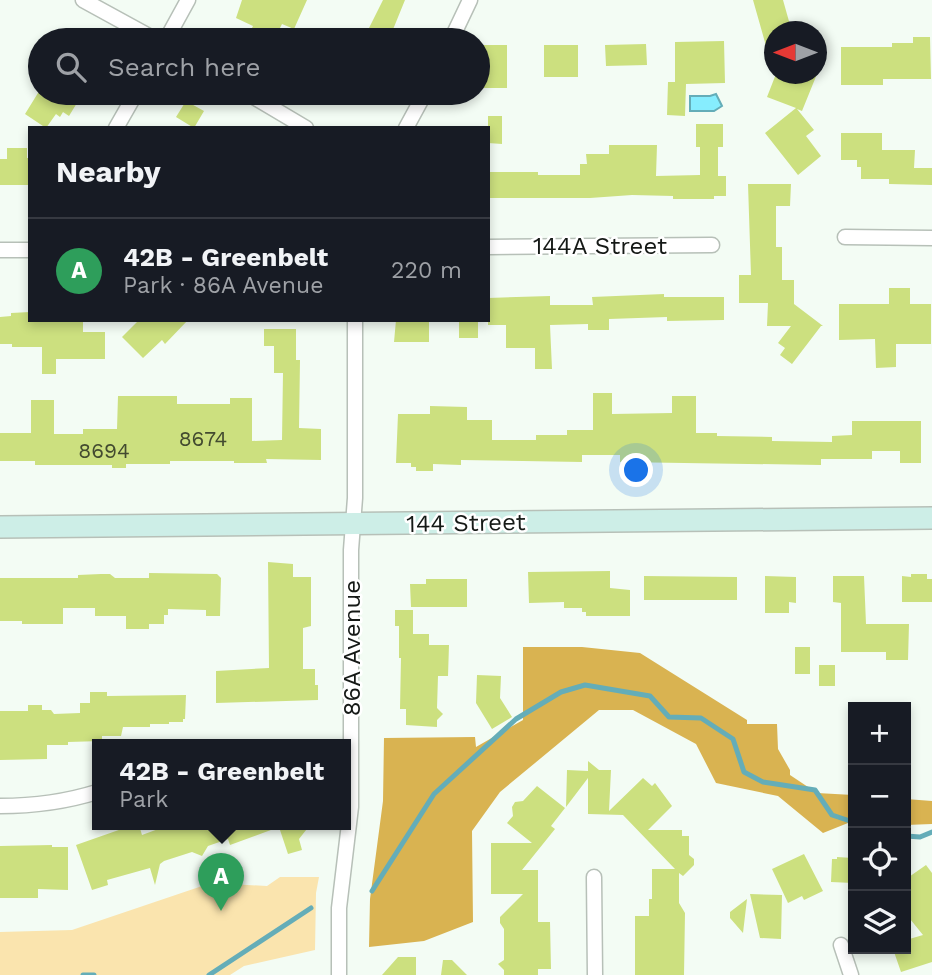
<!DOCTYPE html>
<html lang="en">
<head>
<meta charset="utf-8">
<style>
	body { margin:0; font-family:"Work Sans",sans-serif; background:#20242c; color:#f1f3f6 }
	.controls { position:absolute; right:21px; bottom:21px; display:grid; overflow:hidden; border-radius:0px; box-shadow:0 4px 10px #0003 }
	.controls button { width:63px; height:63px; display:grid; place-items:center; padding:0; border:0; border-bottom:2px solid #363941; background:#171b24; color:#f1f3f6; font:35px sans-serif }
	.compass { position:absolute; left:764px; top:21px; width:63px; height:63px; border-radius:50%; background:#171b24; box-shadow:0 4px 10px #0003; rotate:270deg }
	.you { position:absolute; left:637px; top:471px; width:24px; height:24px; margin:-18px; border:5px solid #fff; border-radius:50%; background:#1a73e8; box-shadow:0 0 0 10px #1a73e833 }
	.badge { display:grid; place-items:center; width:46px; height:46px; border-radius:50%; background:#2563eb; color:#fff; font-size:23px; font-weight:700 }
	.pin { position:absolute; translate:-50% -58px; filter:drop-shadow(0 2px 4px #0008) }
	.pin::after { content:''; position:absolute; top:37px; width:24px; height:21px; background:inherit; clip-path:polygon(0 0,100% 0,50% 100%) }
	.popup { position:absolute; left:92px; top:739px; width:259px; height:91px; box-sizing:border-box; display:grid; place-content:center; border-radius:0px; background:#171b24; filter:drop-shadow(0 2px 5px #0005); font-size:23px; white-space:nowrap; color:#9ea1a6 }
	.popup b { font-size:26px; color:#f1f3f6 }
	.popup::after { content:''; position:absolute; left:50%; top:100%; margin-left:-14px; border:14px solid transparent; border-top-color:#171b24 }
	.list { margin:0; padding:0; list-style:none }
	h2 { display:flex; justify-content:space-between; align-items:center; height:91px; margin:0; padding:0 28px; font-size:30px }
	h2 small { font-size:23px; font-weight:400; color:#9ea1a6 }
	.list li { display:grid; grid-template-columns:46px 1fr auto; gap:21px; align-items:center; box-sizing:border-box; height:105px; padding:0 28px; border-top:2px solid #363941 }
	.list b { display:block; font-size:26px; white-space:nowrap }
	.list p { margin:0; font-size:23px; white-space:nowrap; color:#9ea1a6 }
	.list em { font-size:23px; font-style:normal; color:#9ea1a6 }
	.icon { flex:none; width:38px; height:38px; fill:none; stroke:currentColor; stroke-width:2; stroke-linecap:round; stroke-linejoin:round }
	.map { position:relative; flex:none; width:932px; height:975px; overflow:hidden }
	.search { position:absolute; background:#171b24; box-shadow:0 4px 10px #0003; left:28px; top:28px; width:462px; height:77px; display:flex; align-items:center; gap:18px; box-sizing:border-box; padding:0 24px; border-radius:38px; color:#9ea1a6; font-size:26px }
	.panel { position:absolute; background:#171b24; box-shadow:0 4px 10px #0003; left:28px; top:126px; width:462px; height:196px; border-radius:0px }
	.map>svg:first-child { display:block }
	.green { fill:#fae4ae }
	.forest { fill:#d9b351 }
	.water { fill:#86edfe; stroke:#64adb8; stroke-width:2 }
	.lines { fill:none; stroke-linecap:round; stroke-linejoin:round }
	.stream { stroke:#64adb8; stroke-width:5 }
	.building { fill:#cce07f }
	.minor-casing { stroke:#b7c0b8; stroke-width:17 }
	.secondary-casing { stroke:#b7c0b8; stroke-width:24 }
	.minor { stroke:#fff; stroke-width:14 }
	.secondary { stroke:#cdeee7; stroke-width:21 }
	.labels { text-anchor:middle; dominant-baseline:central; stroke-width:5; stroke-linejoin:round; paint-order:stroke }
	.number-label { font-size:21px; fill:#434b30 }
	.street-label { font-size:24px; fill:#151916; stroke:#fff }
</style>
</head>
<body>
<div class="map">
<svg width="932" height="975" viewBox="0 0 932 975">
	<rect width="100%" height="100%" fill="#f3fcf4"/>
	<!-- green -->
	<path class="green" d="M280 877H319L316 893 315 950 244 966 230 975H0V932L72 930 211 883 267 886Z"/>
	<!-- forest -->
	<path class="forest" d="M523 647H582L640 653 747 720V724H777L778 749 790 770V775L817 793 853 795V821L823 833 778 796 716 783 696 744 633 710H599L500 792 472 831 473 922 424 941 369 947 370 899 383 801 384 738 475 737 476 747 523 720Z
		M906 799 932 801V824L906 825Z"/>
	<!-- water -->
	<path class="water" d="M716 94 722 106 714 111H690V96H710Z"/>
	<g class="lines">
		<!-- stream -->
		<path class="stream" d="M906 836 920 837 932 832
			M372 891 434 794 516 719 561 692 585 685 650 696 669 717 701 718 733 739 744 772 763 782 815 790 832 815 853 822
			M83 975H94
			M209 975 311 908"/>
	</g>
	<!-- building -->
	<path class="building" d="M242 0H307L294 29 282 24 274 40H246L253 26 236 18Z
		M383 0H405L394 27 388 40H363Z
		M753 0H783L792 32H774V60H770Z
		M913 37H930L931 79H883V85H841V47H892V43H913Z
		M724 41 725 83 686 84 685 116 667 115 668 82H675V42Z
		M646 44 647 65 606 66 605 45Z
		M484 45H507V88H484Z
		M544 45H578V77H544Z
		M776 74H817L802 111 797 109 814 130 806 136 821 156 798 175 765 133 796 108 767 97Z
		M38 93H70L80 98 69 116 63 112 60 117 56 114 46 128 25 114Z
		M186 101 204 111 194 128 176 117Z
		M488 116H502V144L488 143Z
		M696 124H723V147H718V176H726V196H714V199H673V196L632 195 590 198H488V172H538V175H580V164H587L586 154H609V145H657L656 176 700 175V147H696Z
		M841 133H882V150H915L914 168H932V185L889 184V179H861V167H857V160H841Z
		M7 148H27V158H30V185H0V159H7Z
		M748 184H791L790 206H776V247H782V280H794V304L823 326H821L792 364 780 355 785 348 778 343 791 326H767L768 303H739V275H751Z
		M889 288H910V304H931V344H896V367L876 368 875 339 839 340V304H889Z
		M664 294V297H724V320L667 321V317L609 319V330H588V324L550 325 552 369H535V348H506V325H488V298L550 296V305H593L592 297Z
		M30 312V320H83V332H105V359H56V374H42V347H12V344H0V317L11 316V313Z
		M139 320H188L165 344 162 340 143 358 122 337Z
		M396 320H429V342H394Z
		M459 320H478V338H459Z
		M264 329H296V360H300L299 428 321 429V460L266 459 267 463H234V461H170V464H126V468H112V465H35V461H0V433H31V400H54V434H83V429H117L118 396H177V404H230V398H252V441L282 440 283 373H274V346H264Z
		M593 393H612V414L672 413V396H696V433H717V436L772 437V441L832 442V436L852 435V421H921V463H900V451H872V459H821V465L620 462V455H582V462L461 460V465L433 464V471H416V467H411V463H396L398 414H430V406L467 407V420H492V440H536V435H567V430H593Z
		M268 562 293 564V577H311V626L303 628V669H315V685H318V700L216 703V671L269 668Z
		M610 571V588L630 590V616H586V612H582V608H564V602L529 603 528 572Z
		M149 573 217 574 221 578 220 616H206V610L168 609V615H164V624H149V629H126V616H95V608H63V624H22V621H0V578H78V575L101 574H110L115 578H149Z
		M911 574H927V579H932V602H902V576L911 577Z
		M644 576 737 577V600H644Z
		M765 576 796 577V603L789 602V613H765Z
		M833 576H864L866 624H909L908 660H886V652H841V603L833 602Z
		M426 579H467V607H411L410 584H426Z
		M395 610H413V634H429V645H449L448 676H438L437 708 443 714 437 720V727L406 725V709H400L401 658H399V626H395Z
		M795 647H810V674H795Z
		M819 665H835V686H819Z
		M477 675 501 676 500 698 512 717 492 729 476 703Z
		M90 692H107V696L186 695 185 719H183V722H169V724H150V727H123L121 736H102V741L68 742V745H47V759L0 760V711H28V705H42V710H51L54 714 80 713V703H90Z
		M588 761 599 770H611L609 811 643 778 652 786 655 783 672 806 648 830H682V836H689V855L694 859V865L683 876 679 873V903L685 913 684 975H635V916H649V899H652V869H675L623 815 588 814V778L566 807 567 770 588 771Z
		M537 786 565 808 551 826 555 829 522 870H538V922H550L551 969H538V975H504V970L498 964 504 960V929L500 923V917L523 894H491V843H532L507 823 513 816 512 807 515 802 523 801Z
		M133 825H139L142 835 169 825H310L299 839 302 850 288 854 279 827 230 845 228 839 208 846 202 856 192 852 164 861 160 864 155 885 150 868 107 880 108 885 92 890 76 845Z
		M52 845V847H68V890L38 889V898H0V846Z
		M804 854 823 891 804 900 802 896 788 903 772 869Z
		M837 857 853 858V883L831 882 832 859H837Z
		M926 865 932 873V962L901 972 893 949H906V940L923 935 906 914V879Z
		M750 894 782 895 781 939 760 938Z
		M747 899 743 933 730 918V912Z
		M398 957H416V975H382Z
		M443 960H452L467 975H441Z"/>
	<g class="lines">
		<!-- minor casing -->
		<g class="minor-casing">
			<path id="minor" d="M83 0 156 40
				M166 40 188 0
				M451 40 470 0
				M247 93 306 128
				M116 128 136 93
				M406 128 425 93
				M845 237 932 238
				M488 247 712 245
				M0 250H30
				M0 806C33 806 65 802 97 792
				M594 877 595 975
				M841 945 851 975
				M339 975V908L351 807V550L355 498V320"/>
		</g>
		<!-- secondary casing -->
		<g class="secondary-casing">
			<path id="secondary" d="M0 527 932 518"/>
		</g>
		<!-- minor -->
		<use href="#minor" class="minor"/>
		<!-- secondary -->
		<use href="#secondary" class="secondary"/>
	</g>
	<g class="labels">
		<!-- number labels -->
		<g class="number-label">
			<text x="203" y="438">8674</text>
			<text x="104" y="450">8694</text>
		</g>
		<!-- street labels -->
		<g class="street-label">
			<text x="600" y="246">144A Street</text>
			<text transform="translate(466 523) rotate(-1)">144 Street</text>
			<text transform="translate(352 648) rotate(-90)">86A Avenue</text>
		</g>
	</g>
</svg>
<div class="controls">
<button>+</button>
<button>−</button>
<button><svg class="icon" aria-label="locate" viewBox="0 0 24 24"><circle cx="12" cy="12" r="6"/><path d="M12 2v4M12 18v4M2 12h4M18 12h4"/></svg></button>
<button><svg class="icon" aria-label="layers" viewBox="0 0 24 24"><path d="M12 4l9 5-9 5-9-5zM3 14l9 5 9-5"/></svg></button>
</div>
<svg class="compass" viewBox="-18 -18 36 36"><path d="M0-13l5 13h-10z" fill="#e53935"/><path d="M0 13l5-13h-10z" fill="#9ea1a6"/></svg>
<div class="you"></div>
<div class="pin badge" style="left:221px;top:911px;background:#2e9e5b">A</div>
<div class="popup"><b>42B - Greenbelt</b>Park</div>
<div class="search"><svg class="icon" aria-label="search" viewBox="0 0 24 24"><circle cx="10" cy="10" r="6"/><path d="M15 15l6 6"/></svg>Search here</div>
<section class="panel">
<h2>Nearby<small></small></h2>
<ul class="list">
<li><span class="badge" style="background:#2e9e5b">A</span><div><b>42B - Greenbelt</b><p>Park · 86A Avenue</p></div><em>220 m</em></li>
</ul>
</section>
</div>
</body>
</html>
